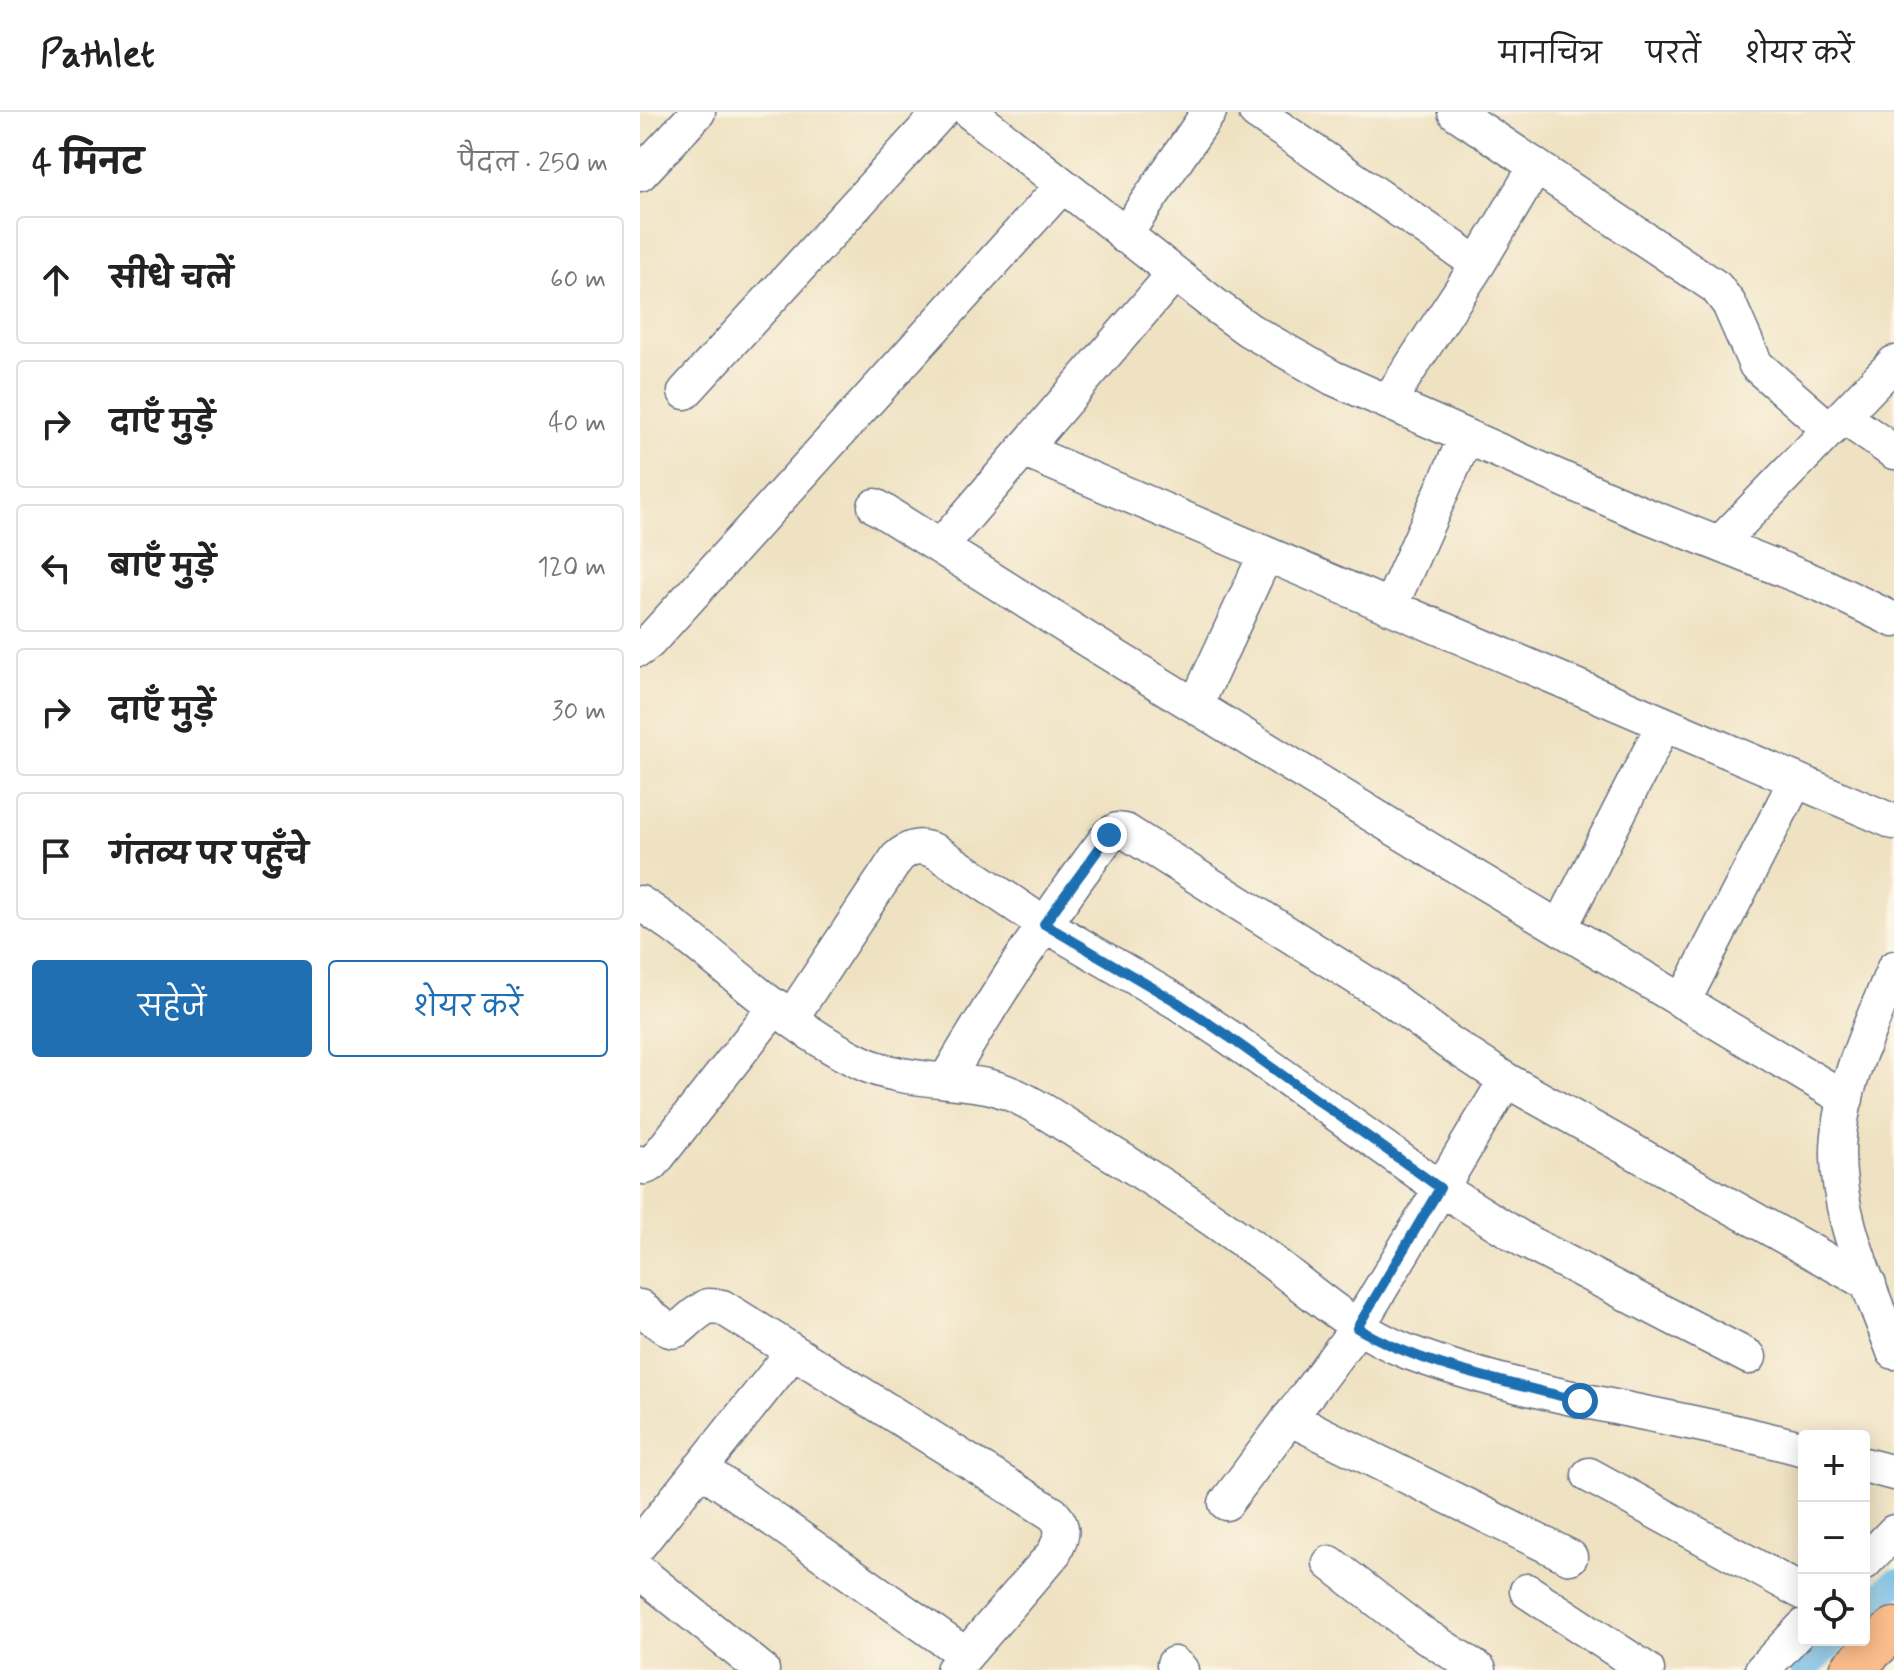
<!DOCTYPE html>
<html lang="hi">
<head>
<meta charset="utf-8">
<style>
	body { margin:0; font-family:Mynerve,"Playpen Sans Deva",sans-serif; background:#f6f6f6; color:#222 }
	.controls { position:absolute; right:24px; bottom:24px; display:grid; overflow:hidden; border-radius:8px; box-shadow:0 4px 20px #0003 }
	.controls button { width:72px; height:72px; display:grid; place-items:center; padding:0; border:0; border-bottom:2px solid #e0e0e0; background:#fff; color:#222; font:40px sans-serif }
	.stop { position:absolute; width:24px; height:24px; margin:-18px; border:6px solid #1f6fb2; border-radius:50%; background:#fff }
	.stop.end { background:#1f6fb2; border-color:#fff; box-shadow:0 2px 8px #0008 }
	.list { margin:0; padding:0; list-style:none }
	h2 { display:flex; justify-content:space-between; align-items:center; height:104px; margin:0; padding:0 32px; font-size:34px }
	h2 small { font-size:26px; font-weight:400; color:#767676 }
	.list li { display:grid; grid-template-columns:52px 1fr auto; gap:24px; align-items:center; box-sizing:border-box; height:128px; margin:0 16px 16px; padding:0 16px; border:2px solid #e0e0e0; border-radius:8px }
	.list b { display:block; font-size:30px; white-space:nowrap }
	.list em { font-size:26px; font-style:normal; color:#767676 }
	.actions { display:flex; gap:16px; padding:24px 32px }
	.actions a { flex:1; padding:18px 0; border:2px solid #1f6fb2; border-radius:8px; text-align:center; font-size:28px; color:#1f6fb2 }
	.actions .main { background:#1f6fb2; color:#fff }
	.icon { flex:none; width:44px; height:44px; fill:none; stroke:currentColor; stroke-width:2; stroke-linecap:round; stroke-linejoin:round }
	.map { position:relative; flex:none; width:1254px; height:1558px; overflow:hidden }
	header { display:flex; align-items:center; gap:48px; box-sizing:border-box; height:112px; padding:0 40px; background:#fff; border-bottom:2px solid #e0e0e0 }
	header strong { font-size:38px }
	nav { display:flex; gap:44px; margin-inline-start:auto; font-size:28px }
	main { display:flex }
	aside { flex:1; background:#fff }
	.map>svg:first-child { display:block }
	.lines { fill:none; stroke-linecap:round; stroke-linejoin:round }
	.canal { stroke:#6dbae7; stroke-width:28 }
	.minor-casing { stroke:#656e81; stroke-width:37 }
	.major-casing { stroke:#656e81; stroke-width:45 }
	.minor { stroke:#fff; stroke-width:34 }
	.major { stroke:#f9bc8a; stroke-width:42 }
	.route { stroke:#1f6fb2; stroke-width:10 }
</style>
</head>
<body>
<header>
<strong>Pathlet</strong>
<nav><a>मानचित्र</a><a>परतें</a><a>शेयर करें</a></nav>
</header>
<main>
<aside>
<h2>4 मिनट<small>पैदल · 250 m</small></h2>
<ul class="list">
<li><svg class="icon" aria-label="ahead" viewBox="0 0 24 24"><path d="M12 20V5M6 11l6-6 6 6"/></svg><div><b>सीधे चलें</b></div><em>60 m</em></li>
<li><svg class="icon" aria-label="right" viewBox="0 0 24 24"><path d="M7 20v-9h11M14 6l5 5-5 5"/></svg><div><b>दाएँ मुड़ें</b></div><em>40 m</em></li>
<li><svg class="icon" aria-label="left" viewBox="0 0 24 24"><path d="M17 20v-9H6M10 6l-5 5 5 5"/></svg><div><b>बाएँ मुड़ें</b></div><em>120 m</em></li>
<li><svg class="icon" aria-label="right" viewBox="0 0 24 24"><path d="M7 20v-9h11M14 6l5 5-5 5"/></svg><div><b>दाएँ मुड़ें</b></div><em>30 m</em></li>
<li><svg class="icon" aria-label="arrive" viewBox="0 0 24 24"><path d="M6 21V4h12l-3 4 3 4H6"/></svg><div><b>गंतव्य पर पहुँचे</b></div></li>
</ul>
<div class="actions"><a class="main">सहेजें</a><a>शेयर करें</a></div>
</aside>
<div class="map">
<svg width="1254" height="1558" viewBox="0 0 1254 1558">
	<rect width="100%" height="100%" fill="#fcf5e5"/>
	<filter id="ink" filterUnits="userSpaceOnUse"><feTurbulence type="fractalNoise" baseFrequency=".0125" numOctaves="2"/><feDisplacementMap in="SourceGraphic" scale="16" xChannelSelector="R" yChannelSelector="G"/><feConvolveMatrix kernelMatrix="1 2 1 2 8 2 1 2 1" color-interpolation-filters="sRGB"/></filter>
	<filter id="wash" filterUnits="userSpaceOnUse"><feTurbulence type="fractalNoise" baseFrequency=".006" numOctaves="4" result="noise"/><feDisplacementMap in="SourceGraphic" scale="32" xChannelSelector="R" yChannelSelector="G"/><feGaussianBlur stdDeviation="1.8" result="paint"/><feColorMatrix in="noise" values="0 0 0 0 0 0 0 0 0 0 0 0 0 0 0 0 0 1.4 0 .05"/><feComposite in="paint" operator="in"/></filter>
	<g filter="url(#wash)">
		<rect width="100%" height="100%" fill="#efe2c2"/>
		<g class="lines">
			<!-- canal -->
			<path class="canal" d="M1224 1500 1254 1471
				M1164 1558 1195 1528"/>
		</g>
	</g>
	<g filter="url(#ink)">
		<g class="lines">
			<!-- minor casing -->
			<g class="minor-casing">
				<path id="minor" d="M330 0 576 194 609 218 693 266 998 400 1184 474 1254 508
					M616 0 838 152
					M815 0 1076 175 1089 192 1116 253 1190 318
					M0 62 58 0
					M484 124 569 0
					M45 280 301 0
					M748 290 838 152 895 56
					M1204 305 1254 340
					M383 338 1254 710
					M235 394 451 530 808 749 1206 987
					M1080 431 1254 251
					M300 435 534 162
					M750 495 826 325
					M0 537 9 530 422 74
					M556 593 626 442
					M0 791C75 839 140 911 218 949 257 969 304 966 347 974 379 981 412 1004 440 1022 500 1058 559 1097 616 1138 666 1174 709 1217 768 1240 896 1288 1033 1301 1164 1337
					M920 816 1024 612
					M1254 856C1233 909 1205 965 1199 1023 1191 1094 1230 1175 1254 1240
					M1043 890 1156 668
					M151 906 257 746C271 733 280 733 297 740L404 812 537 890 589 925 800 1076 887 1130 1109 1245
					M306 968C356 883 409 802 469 723L477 718 485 719 748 885 808 930 866 968 1229 1172
					M0 1051 5 1055 12 1052 136 894
					M0 1195C46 1235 28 1217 68 1194L82 1195 413 1402C426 1416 422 1425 414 1441L313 1558
					M649 1306 930 1445
					M1224 1353 1254 1361
					M60 1356 326 1543
					M949 1363 1164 1481
					M586 1391 717 1216 866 968
					M0 1432 153 1240
					M690 1451 775 1517 839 1558
					M1224 1451 1254 1420
					M0 1460 122 1558
					M887 1479 1007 1558
					M534 1552 541 1558
					M1122 1558 1164 1514"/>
			</g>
			<!-- major casing -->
			<g class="major-casing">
				<path id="major" d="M1211 1558 1254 1517"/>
			</g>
			<!-- minor -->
			<use href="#minor" class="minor"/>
			<!-- major -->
			<use href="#major" class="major"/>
		</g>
	</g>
	<g class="lines" filter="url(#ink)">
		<!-- route -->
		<path class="route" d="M469 723 404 812 537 890 589 925 800 1076 717 1216C784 1255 865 1269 940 1289"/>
	</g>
</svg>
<div class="controls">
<button>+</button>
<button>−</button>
<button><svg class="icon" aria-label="locate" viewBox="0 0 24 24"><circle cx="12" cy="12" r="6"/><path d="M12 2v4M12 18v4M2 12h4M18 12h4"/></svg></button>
</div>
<div class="stop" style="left:940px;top:1289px"></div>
<div class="stop end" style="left:469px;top:723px"></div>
</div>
</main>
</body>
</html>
